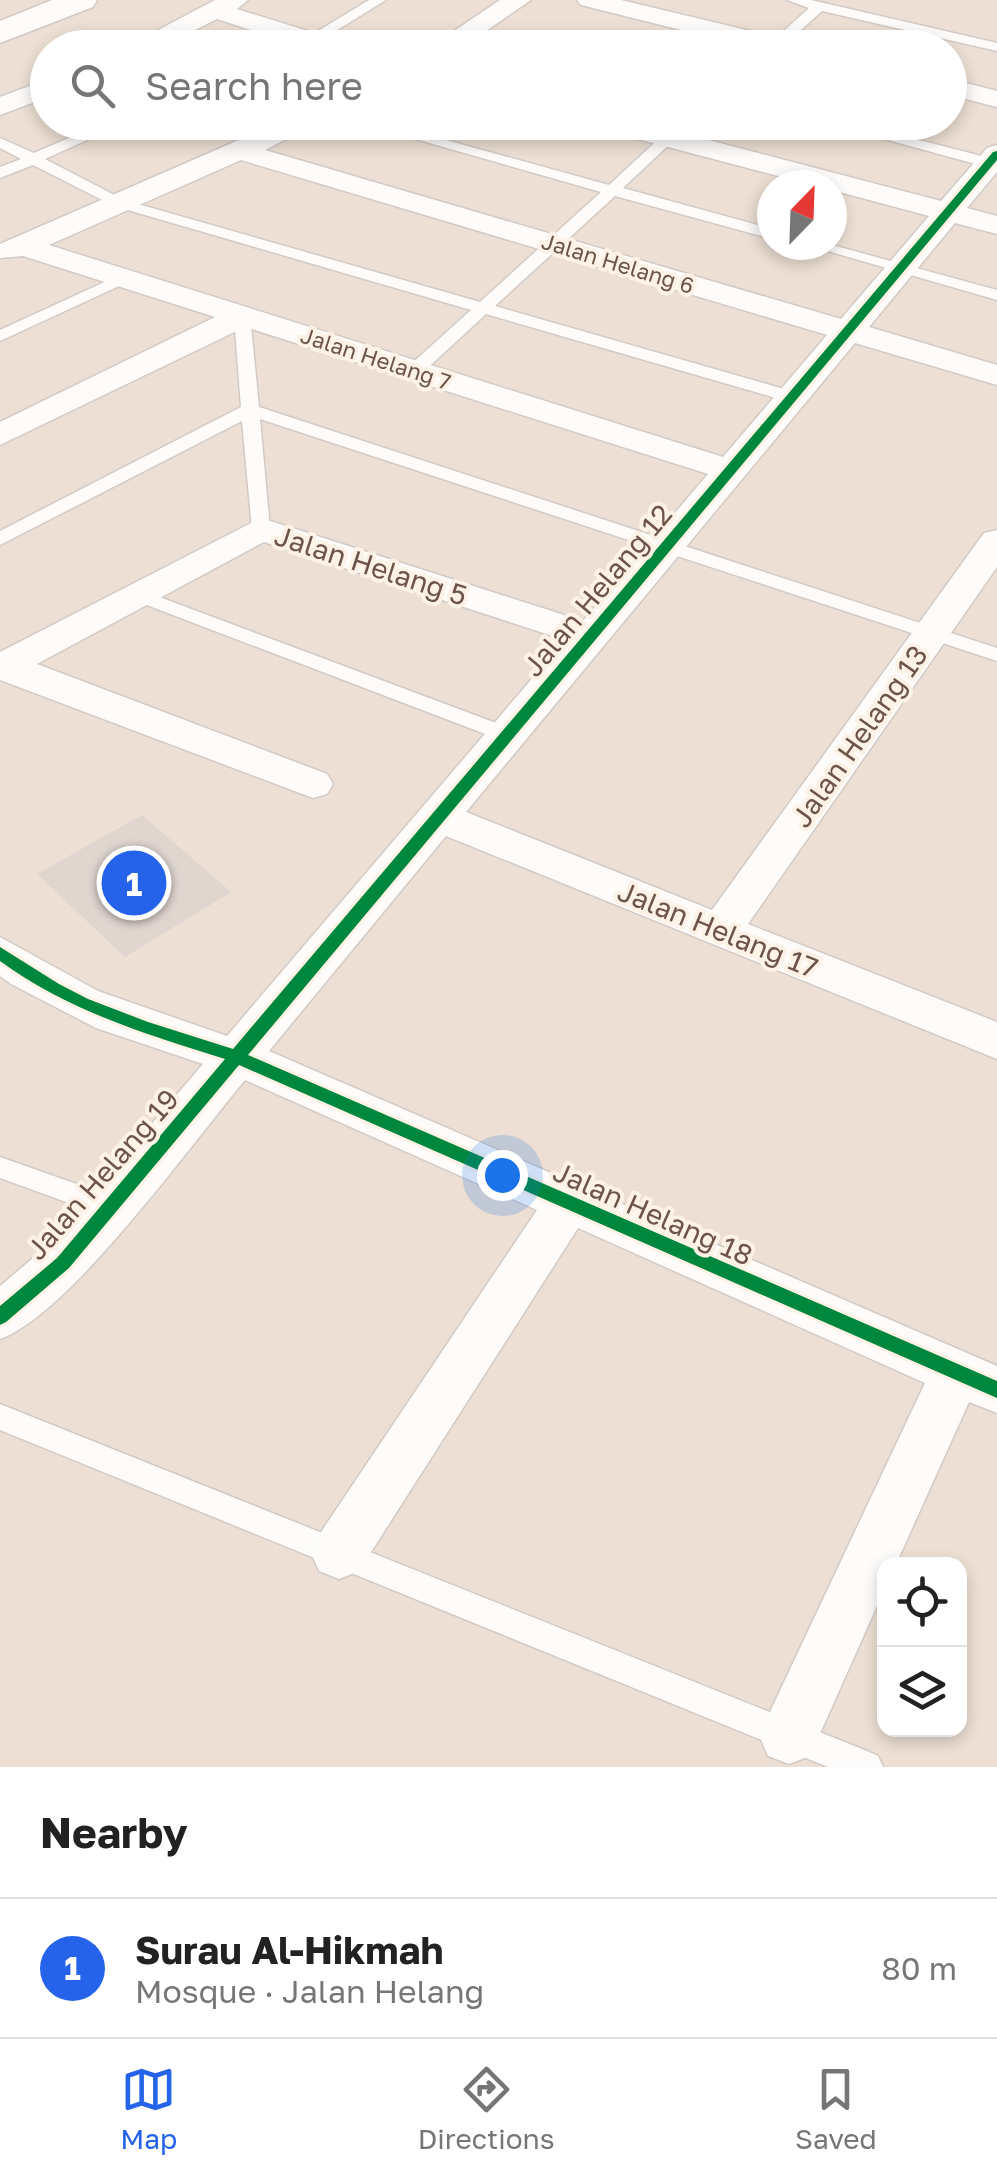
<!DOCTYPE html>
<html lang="en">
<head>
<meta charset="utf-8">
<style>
	body { margin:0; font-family:"Golos Text",sans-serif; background:#f6f6f6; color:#222 }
	.controls { position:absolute; right:30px; bottom:30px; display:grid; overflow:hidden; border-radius:20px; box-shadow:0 5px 15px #0003 }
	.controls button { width:90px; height:90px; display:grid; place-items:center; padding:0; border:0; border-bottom:2px solid #e0e0e0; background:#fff; color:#222; font:50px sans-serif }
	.compass { position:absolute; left:757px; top:170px; width:90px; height:90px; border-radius:50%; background:#fff; box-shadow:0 5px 15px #0003; rotate:23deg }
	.you { position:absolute; left:502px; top:1175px; width:35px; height:35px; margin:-25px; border:8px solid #fff; border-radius:50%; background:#1a73e8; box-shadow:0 0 0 15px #1a73e833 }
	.badge { display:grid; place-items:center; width:65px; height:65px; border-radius:50%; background:#2563eb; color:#fff; font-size:32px; font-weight:700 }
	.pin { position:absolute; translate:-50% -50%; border:5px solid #fff; box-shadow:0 2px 10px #0006 }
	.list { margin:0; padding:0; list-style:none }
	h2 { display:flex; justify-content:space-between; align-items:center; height:130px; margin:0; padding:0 40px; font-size:42px }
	h2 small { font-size:32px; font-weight:400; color:#767676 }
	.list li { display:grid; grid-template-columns:65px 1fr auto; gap:30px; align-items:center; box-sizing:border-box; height:140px; padding:0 40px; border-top:2px solid #e0e0e0 }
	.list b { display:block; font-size:38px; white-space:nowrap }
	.list p { margin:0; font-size:32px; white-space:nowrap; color:#767676 }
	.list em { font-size:32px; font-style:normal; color:#767676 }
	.icon { flex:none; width:55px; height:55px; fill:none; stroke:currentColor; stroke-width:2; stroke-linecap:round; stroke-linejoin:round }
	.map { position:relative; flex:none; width:997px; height:1767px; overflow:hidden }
	.search { position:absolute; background:#fff; box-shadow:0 5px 15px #0003; left:30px; right:30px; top:30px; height:110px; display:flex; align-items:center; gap:25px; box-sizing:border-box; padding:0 35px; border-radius:55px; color:#767676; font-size:38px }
	.sheet { height:270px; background:#fff }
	nav { display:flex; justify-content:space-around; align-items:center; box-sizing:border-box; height:140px; border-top:2px solid #e0e0e0; background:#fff; font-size:28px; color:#767676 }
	nav a { display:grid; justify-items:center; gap:5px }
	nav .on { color:#2563eb }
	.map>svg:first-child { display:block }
	.residential { fill:#eddfd3; fill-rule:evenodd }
	.building { fill:#e0d5cf }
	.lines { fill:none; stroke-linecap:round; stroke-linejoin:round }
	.service-casing { stroke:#d3cac5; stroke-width:3 }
	.minor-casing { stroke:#d3cac5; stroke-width:3 }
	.secondary-casing { stroke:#d2c8c3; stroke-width:3 }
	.service { fill:#fdfcfb; fill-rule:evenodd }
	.minor { fill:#fdfcfb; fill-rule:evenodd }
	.secondary { fill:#fdfcfb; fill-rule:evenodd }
	.cycleway-casing { stroke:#fdf2e6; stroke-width:6 }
	.cycleway { fill:#00873e; fill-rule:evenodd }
	.labels { text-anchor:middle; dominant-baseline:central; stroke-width:8; stroke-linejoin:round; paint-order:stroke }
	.far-street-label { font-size:22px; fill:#6e534a; stroke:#fdf2e6 }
	.street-label { font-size:28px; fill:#6e534a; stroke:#fdf2e6 }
</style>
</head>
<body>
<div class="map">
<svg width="997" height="1767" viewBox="0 0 997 1767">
	<rect width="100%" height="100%" fill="#f4ede6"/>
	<!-- residential -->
	<path class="residential" d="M0 0H997V1767H0ZM48 48H950V122H48ZM772 185H832V245H772ZM884 1564H960V1730H884Z"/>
	<!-- building -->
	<path class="building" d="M142 815 231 892 125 957 37 874Z"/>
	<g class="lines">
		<!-- service casing -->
		<g class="service-casing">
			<path id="service" d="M369 0H386L308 48H290Z
				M787 0H811L997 43V51L822 11 781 48H765L809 8Z
				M469 27 540 45 542 48H517L464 34V28Z
				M106 122H127L45 159 124 200 480 302 601 192 356 122H381L609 185 677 122H693L623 188 772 229V239L615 196 495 306 798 393 801 397 792 402 786 401 486 314 421 374H409V366L471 310 114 206 33 165 0 178V167L21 159 0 148V138L34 153Z
				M823 122H849L997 160V170Z
				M807 245H832L997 290V300Z
				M124 273 132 278 130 281 0 341V330Z
				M242 311 250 316 259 407 997 648V661L260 419 270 529 268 533H254L252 529 242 421 0 545V531L241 407 234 316Z
				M138 589 515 730 518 735 515 740H501L131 599 128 595Z
				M0 1157 119 1199 123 1207 119 1215 110 1218 0 1178Z
				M0 1404 867 1751 878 1756 883 1767H828L0 1430Z"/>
		</g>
		<!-- minor casing -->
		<g class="minor-casing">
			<path id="minor" d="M215 0H248L237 9 343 42 347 48H306L217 19 159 48H124Z
				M500 0H531L461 48H429Z
				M577 0H621L796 42 800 48H753L581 5Z
				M48 79V97L0 115V97Z
				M950 79 997 91V107L950 95Z
				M280 122H319L265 150 841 319 929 216 832 190V185H812L596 128 592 122H640L941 201 987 148 997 145V172L967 208 997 216V234L955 223 869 327 997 365V385L855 343 466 812 712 910 984 533 997 530V567L748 924 997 1022V1059L446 836 269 1051 997 1366V1413L969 1402 896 1564H884V1590L810 1756 789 1764 768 1756 759 1735 925 1383 578 1228 359 1571 339 1579 319 1571 311 1553 319 1535 537 1210 245 1080C192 1143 70 1314 0 1339V1286L45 1248 203 1064 96 1028 11 984 0 976V937L98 991 227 1036 565 640 264 542 37 664 327 774 333 784 327 794 313 798 0 680V652L261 518 583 621 708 474 245 327 0 445V422L215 317 23 256 0 258V244ZM241 160 827 335 723 457 49 245Z"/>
		</g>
		<!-- secondary casing -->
		<g class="secondary-casing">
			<path id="secondary" d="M52 0H97L93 7 0 43V21Z"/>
		</g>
		<!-- service -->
		<use href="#service" class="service"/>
		<!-- minor -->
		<use href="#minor" class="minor"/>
		<!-- secondary -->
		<use href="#secondary" class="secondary"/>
		<!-- cycleway casing -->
		<g class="cycleway-casing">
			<path id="cycleway" d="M997 151V160L248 1055 997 1381V1398L239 1065 69 1268 6 1322 0 1325V1306L57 1258 225 1059C146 1034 68 1011 0 961V947L59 984 88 999 148 1022 233 1049 993 152Z"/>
		</g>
		<!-- cycleway -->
		<use href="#cycleway" class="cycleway"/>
	</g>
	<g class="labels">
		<!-- far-street labels -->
		<g class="far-street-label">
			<text transform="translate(618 263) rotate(17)">Jalan Helang 6</text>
			<text transform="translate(376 358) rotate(18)">Jalan Helang 7</text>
		</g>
		<!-- street labels -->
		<g class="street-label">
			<text transform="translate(371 565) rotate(18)">Jalan Helang 5</text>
			<text transform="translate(597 590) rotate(-50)">Jalan Helang 12</text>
			<text transform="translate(859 736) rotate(-55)">Jalan Helang 13</text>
			<text transform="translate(718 929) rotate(22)">Jalan Helang 17</text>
			<text transform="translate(102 1174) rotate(-49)">Jalan Helang 19</text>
			<text transform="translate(653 1213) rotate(24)">Jalan Helang 18</text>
		</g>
	</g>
</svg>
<div class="controls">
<button><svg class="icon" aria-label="locate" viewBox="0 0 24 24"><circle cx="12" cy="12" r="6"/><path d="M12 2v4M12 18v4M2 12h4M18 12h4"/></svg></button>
<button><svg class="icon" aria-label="layers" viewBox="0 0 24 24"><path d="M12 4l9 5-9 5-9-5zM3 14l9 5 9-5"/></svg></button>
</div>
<svg class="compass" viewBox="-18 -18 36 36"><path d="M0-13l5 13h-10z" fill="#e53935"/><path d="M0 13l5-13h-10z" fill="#767676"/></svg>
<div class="you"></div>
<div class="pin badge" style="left:134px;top:883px">1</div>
<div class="search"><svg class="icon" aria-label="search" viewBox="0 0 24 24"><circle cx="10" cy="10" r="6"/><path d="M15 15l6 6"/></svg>Search here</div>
</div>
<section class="sheet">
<h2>Nearby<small></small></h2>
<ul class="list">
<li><span class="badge">1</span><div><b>Surau Al-Hikmah</b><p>Mosque · Jalan Helang</p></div><em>80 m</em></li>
</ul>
</section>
<nav>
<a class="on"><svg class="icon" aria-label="map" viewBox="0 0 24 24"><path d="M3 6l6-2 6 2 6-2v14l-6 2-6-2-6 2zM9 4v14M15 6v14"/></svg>Map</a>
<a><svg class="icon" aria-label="directions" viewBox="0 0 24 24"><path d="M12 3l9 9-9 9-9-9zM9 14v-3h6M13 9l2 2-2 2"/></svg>Directions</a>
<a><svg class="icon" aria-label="saved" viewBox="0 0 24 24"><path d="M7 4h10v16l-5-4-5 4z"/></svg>Saved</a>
</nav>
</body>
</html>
